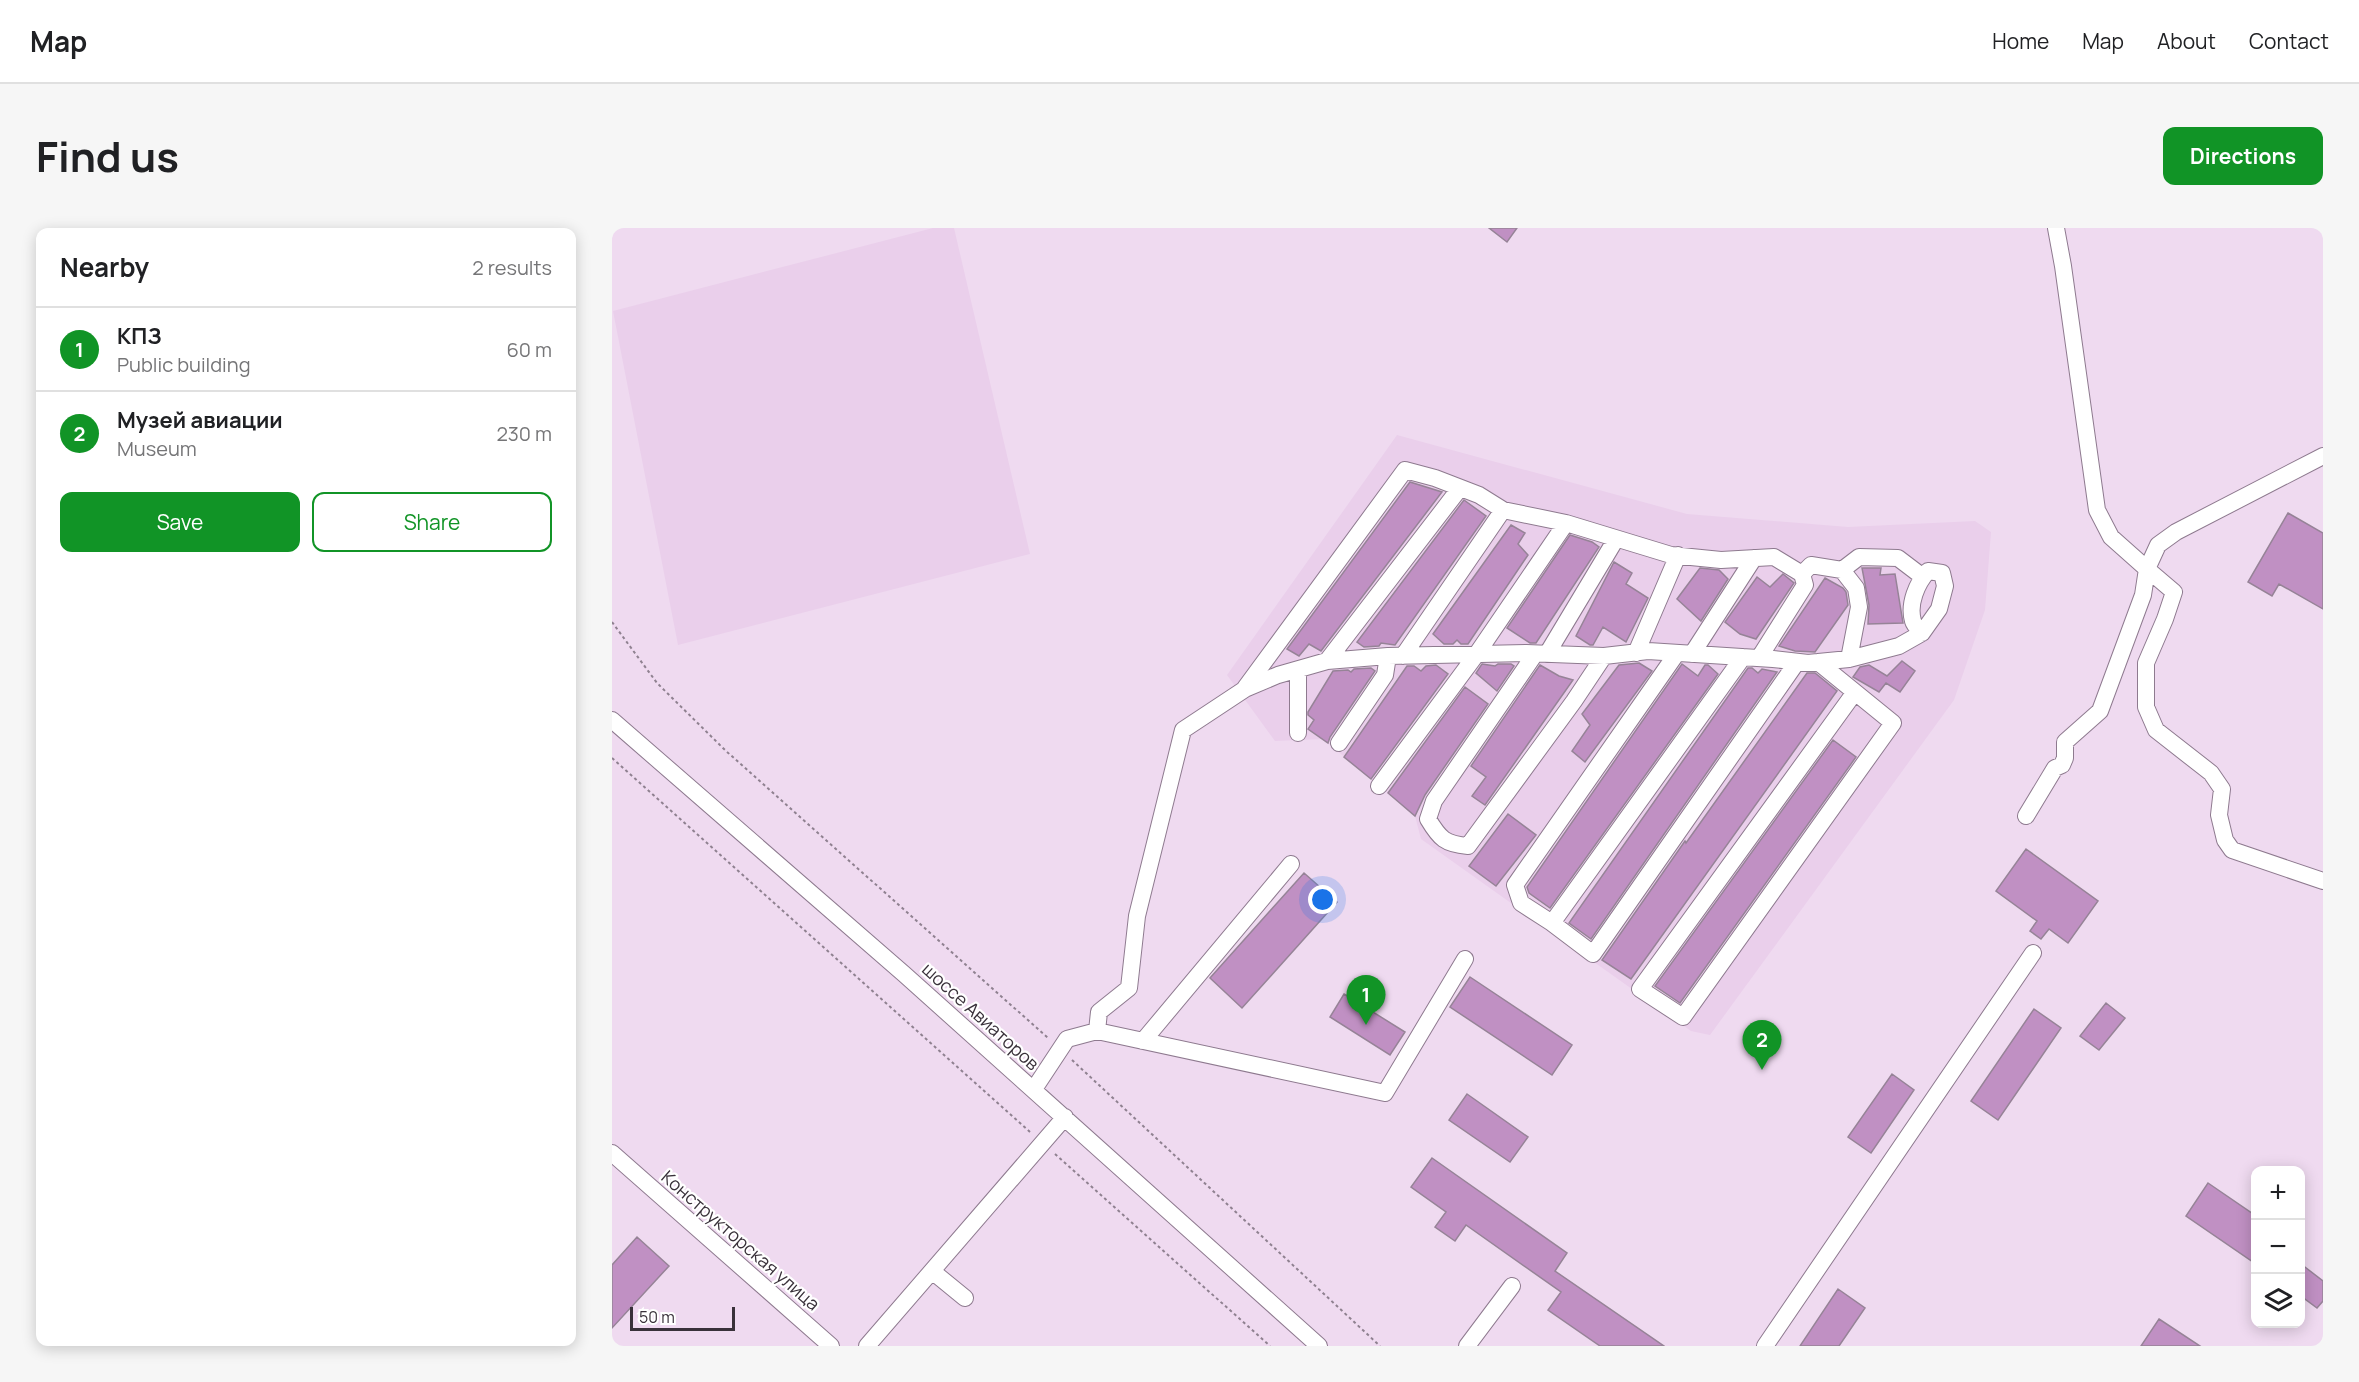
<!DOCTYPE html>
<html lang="en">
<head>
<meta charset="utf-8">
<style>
	body { margin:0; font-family:Manrope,sans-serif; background:#f6f6f6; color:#202124 }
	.controls { position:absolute; right:18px; bottom:18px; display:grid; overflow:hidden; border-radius:12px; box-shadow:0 3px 15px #0003 }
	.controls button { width:54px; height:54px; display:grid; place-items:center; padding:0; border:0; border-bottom:2px solid #e0e0e0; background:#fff; color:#202124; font:30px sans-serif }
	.scale { position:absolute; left:18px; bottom:15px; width:105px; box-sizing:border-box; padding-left:6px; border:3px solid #39313a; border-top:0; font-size:16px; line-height:21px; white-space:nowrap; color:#39313a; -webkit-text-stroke:4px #fff; paint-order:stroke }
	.you { position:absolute; left:711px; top:672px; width:21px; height:21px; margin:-15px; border:4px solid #fff; border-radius:50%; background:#1a73e8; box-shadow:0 0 0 9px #1a73e833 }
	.badge { display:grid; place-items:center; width:39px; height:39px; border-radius:50%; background:#119426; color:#fff; font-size:20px; font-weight:700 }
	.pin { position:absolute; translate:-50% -50px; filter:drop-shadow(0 2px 3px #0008) }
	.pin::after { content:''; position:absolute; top:32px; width:21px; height:18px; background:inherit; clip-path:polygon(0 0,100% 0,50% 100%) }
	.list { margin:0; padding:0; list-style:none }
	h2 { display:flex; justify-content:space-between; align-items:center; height:78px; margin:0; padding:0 24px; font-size:26px }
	h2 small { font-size:20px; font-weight:400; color:#757577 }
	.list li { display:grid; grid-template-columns:39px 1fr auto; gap:18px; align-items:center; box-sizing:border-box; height:84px; padding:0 24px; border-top:2px solid #e0e0e0 }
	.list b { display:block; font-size:22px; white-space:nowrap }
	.list p { margin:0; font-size:20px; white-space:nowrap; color:#757577 }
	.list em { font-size:20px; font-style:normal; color:#757577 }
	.actions { display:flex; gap:12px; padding:18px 24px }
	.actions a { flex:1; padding:14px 0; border:2px solid #119426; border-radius:12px; text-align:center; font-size:21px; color:#119426 }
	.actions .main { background:#119426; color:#fff }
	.icon { flex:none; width:33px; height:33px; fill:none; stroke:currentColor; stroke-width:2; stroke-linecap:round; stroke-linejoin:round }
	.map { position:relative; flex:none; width:1711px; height:1118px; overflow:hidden; border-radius:12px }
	header { display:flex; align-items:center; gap:36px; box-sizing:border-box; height:84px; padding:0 30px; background:#fff; border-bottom:2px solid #e0e0e0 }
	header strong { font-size:28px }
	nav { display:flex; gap:33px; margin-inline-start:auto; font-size:21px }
	.intro { display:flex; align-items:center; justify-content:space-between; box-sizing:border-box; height:144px; padding:0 36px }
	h1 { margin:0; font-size:42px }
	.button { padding:15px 27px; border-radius:12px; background:#119426; color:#fff; font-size:21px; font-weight:700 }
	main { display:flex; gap:36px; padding:0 36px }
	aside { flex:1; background:#fff; border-radius:12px; box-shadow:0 3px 15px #0003 }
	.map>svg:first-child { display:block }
	.built { fill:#eacfeb }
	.building { fill:#c090c3; stroke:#968397; stroke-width:1.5 }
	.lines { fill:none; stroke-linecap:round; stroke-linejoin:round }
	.minor-casing { stroke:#8e7a8f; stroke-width:18 }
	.path { stroke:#8f8190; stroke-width:2; stroke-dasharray:3 3; stroke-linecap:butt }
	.minor { stroke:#fff; stroke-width:16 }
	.labels { text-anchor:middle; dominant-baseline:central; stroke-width:4.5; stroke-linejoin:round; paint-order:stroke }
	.street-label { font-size:18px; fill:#39313a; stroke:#fff }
</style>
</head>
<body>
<header>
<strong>Map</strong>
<nav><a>Home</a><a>Map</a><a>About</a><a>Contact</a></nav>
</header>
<div class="intro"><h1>Find us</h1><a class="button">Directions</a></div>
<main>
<aside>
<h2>Nearby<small>2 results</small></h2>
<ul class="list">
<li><span class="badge">1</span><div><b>КПЗ</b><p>Public building</p></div><em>60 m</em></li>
<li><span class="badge">2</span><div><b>Музей авиации</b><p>Museum</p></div><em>230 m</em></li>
</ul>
<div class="actions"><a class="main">Save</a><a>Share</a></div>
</aside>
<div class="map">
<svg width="1711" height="1118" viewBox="0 0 1711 1118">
	<rect width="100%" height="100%" fill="#efdaf0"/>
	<!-- built -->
	<path class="built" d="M321 0H342L418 326 66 417 1 83Z
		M785 207 1075 286 1236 299 1363 293 1379 304 1373 382 1342 472 1098 807 1079 803 809 611 803 588 711 511 663 513 615 447Z"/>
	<!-- building -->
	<path class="building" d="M877 0H905L895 14Z
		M798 254 830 264 709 423 697 416 687 428 675 421Z
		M852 272 874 288 783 417 769 415 767 418 752 419 745 414Z
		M1676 285 1711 305V381L1667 356 1660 368 1636 354Z
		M899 297 913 305 906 316 916 327 856 416H849L845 412 841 416H832L821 406Z
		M958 307 980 314 987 319 924 415H918L895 400Z
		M1002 334 1020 345 1014 356 1036 370 1014 414 991 399 981 417H978L964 408Z
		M1088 340 1107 342 1116 351 1089 393 1065 371Z
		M1250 340H1269L1268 347 1283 346 1291 395 1256 396 1257 377Z
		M1171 346 1182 355 1144 411 1128 406 1113 394 1145 349 1158 359Z
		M1213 350 1231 360 1234 364 1236 377 1203 424 1183 423 1167 418Z
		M1290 433 1303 443 1288 464 1274 455 1267 464 1241 449 1248 439 1257 437 1275 448Z
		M1027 435 1040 443 973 534 960 523 978 497 970 486 1007 437Z
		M870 436 883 438 886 436H899L902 438 885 463 864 445Z
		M1070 436 1086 448 1093 437H1096L1106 446 938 680 917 665 915 659Z
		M824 437 836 446 759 551 732 529 795 438H802L809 443 814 438Z
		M928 437 947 448 961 452 873 577 860 568 874 549 859 538Z
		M759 440 763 443 718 509 716 515 696 501 702 492 696 487V484L721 443 736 442 739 444 742 441Z
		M1136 440H1140L1146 445 1150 441 1165 444 979 711 957 695Z
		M1195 445H1203L1225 463 1019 751 990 732 1073 613 1074 615Z
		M853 459 876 476 813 567 803 588 776 565Z
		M1221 512 1244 529 1068 775 1043 758Z
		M896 586 924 607 884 658 857 638Z
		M1414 621 1486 673 1456 715 1437 701 1429 711 1418 703 1425 693 1384 663Z
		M692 645 725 674 630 780 598 750Z
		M858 749 960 817 940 847 838 779Z
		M732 766 793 804 778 827 718 789Z
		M1494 775 1513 790 1487 822 1468 808Z
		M1422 781 1449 800 1386 892 1359 873Z
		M1280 846 1302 862 1259 925 1236 909Z
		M855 866 916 909 898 934 837 892Z
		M820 930 955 1025 943 1043 1052 1118H988L936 1082 949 1064 854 997 843 1013 823 999 834 984 799 959Z
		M1596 955 1644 988V1036L1574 988Z
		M25 1009 57 1038 0 1100V1037Z
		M1689 1036 1711 1053V1073L1705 1080 1689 1068Z
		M1226 1061 1253 1080 1227 1118H1188Z
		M1547 1091 1588 1118H1529Z"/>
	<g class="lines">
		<!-- minor casing -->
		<g class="minor-casing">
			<path id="minor" d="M1444 0 1451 38 1485 282 1499 309 1535 341 1546 317 1564 304 1711 228
				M1535 341 1562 364 1553 391 1534 435V479L1544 502 1599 545 1610 561 1607 587 1613 612 1620 622 1711 653
				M1230 342 1244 360 1247 379 1237 431
				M1024 425 1066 327
				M923 426 822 573 816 591C828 611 833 616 856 618L962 473 992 428
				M935 426 1004 311
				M1080 426 1142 330
				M791 428 891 282
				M1131 429 940 695 981 726 1185 434
				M1147 430 1193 357 1190 346
				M715 433 848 260
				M1206 434 1281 495 1071 789 1028 761 1243 464
				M686 442V505
				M633 460 793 242 823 250 867 267 891 282 954 295 1059 327 1109 332 1162 329 1190 346 1199 337 1230 342 1247 329 1286 330 1311 349
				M0 492 292 746 707 1118
				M727 515 773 447 776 428
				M767 558 864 427 954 295
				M1414 588 1443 540 1450 537 1453 530V514L1488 483 1531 367 1535 341
				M940 695 909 675 903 657 1065 425
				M485 803 773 865 853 731
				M531 813 679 636
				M422 861 455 811 485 803 487 784 517 760 525 688 571 502 633 461 666 447 715 433 776 428 914 425 992 428 1036 423 1161 431 1196 435 1237 431 1287 418 1310 405 1327 381 1333 358 1330 345 1316 343C1305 355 1296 376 1301 393 1302 397 1307 402 1310 405
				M0 925 219 1118
				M320 1043 353 1070
				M255 1118 453 889
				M855 1118 900 1058
				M1153 1118 1421 725"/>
		</g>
		<!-- path -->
		<path class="path" d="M0 394 45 455 114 523 436 810
			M0 530 418 904
			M460 832 768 1118
			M443 926 658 1118"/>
		<!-- minor -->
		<use href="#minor" class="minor"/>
	</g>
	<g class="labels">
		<!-- street labels -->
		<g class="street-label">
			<text transform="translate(369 788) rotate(42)">шоссе Авиаторов</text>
			<text transform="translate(129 1012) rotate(41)">Конструкторская улица</text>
		</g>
	</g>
</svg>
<div class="controls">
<button>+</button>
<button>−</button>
<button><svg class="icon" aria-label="layers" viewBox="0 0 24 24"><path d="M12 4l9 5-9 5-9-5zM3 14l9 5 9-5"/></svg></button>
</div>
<div class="scale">50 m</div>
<div class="you"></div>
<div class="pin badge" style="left:754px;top:797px">1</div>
<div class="pin badge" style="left:1150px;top:842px">2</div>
</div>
</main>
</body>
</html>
